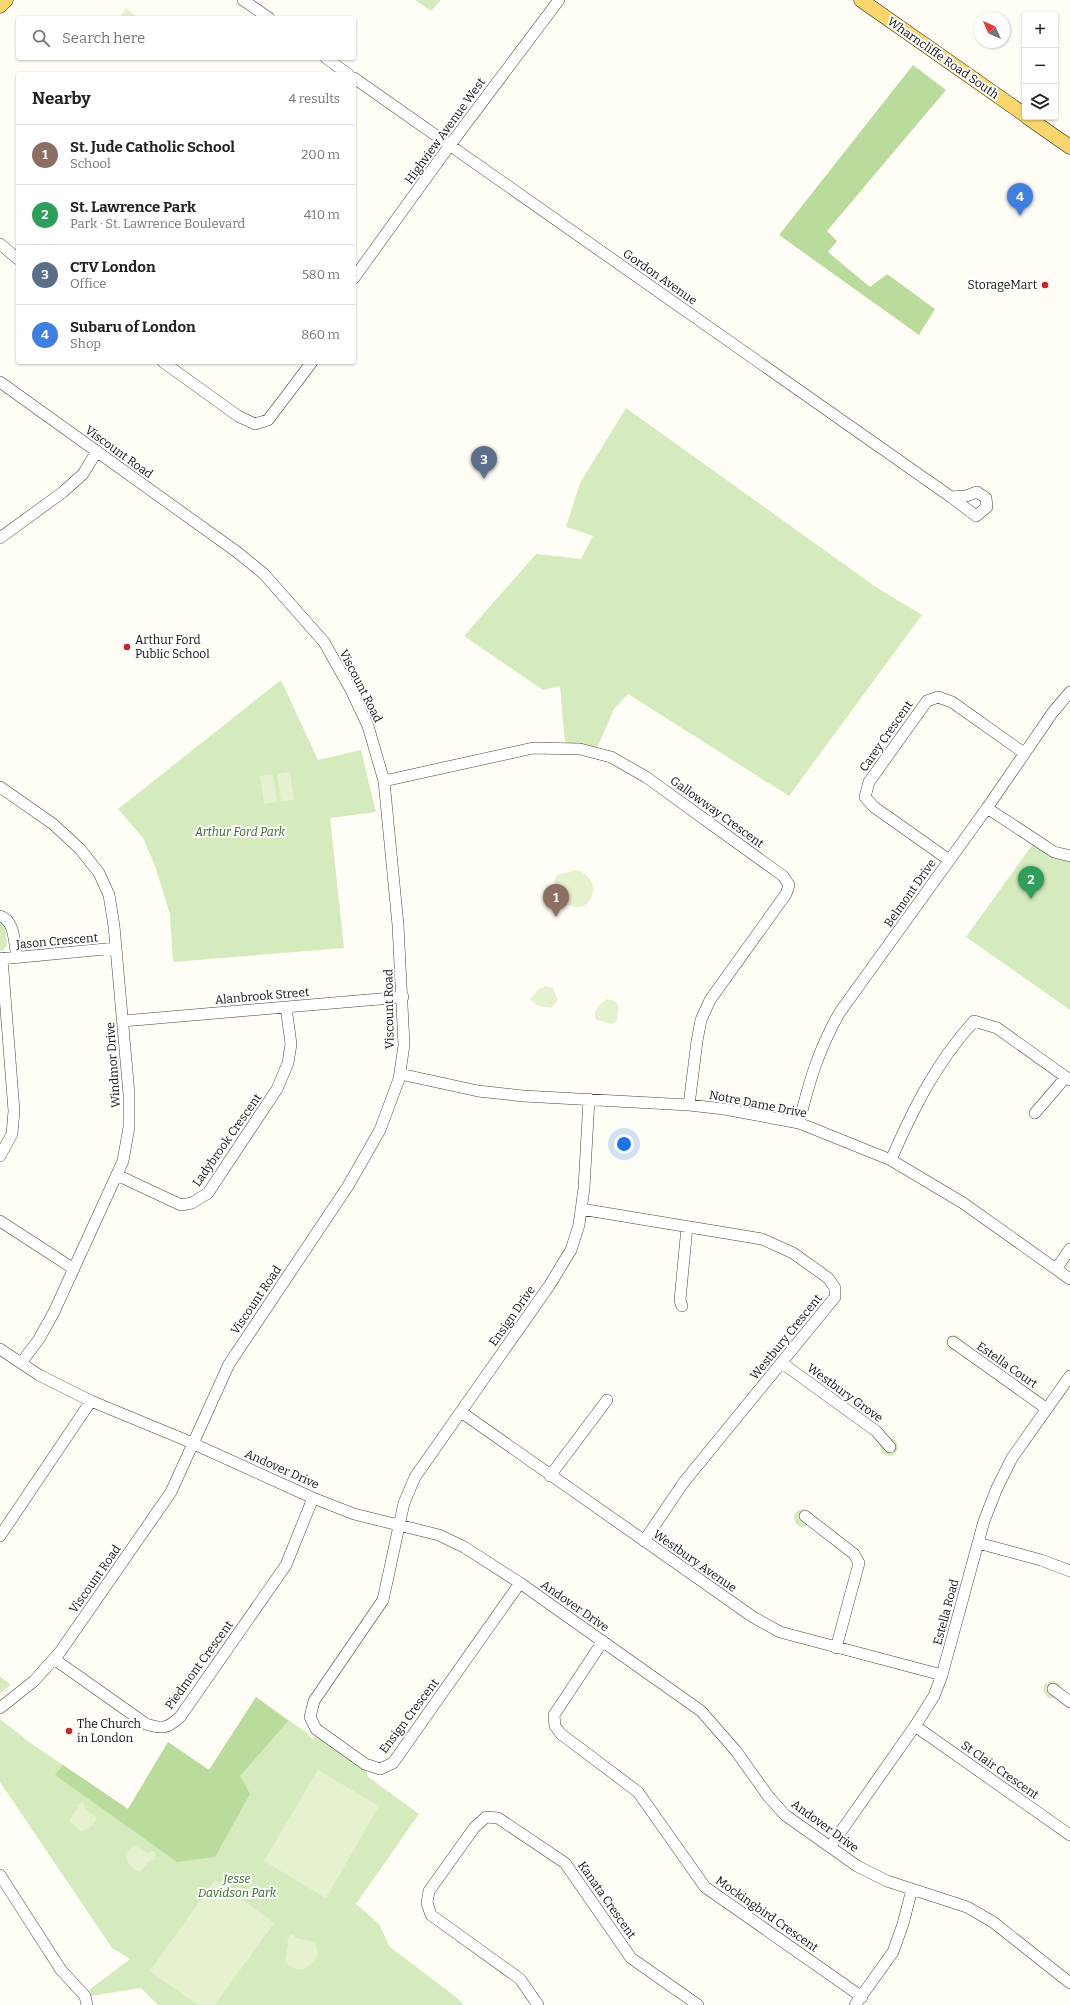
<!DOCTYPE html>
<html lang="en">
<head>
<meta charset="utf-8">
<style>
	body { margin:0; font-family:Bitter,serif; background:#f2f2f2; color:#222 }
	.controls { position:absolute; right:12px; top:12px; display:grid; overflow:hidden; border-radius:4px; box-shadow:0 1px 3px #0004 }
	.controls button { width:36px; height:36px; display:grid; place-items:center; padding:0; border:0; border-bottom:1px solid #e0e0e0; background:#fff; color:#222; font:20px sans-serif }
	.compass { position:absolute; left:974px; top:12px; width:36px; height:36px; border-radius:50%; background:#fff; box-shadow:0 1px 3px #0004; rotate:315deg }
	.you { position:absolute; left:624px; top:1144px; width:14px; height:14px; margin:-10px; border:3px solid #fff; border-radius:50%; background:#1a73e8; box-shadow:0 0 0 6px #1a73e833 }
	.badge { display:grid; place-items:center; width:26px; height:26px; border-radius:50%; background:#7c3aed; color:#fff; font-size:13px; font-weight:700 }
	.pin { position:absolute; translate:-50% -33px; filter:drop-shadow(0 1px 2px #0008) }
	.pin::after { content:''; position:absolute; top:21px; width:14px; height:12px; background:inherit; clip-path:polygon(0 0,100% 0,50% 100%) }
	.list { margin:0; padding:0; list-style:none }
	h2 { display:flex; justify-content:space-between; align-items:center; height:52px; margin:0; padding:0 16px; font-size:17px }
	h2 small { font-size:13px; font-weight:400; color:#767676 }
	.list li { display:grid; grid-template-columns:26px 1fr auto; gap:12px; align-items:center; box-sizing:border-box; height:60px; padding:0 16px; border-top:1px solid #e0e0e0 }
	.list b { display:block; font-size:15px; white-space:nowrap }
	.list p { margin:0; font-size:13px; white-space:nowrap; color:#767676 }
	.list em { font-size:13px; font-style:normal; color:#767676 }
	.icon { flex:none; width:22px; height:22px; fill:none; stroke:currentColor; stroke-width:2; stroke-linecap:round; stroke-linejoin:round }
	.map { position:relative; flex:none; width:1070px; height:2005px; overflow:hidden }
	.search { position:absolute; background:#fff; box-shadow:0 1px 3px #0004; left:16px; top:16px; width:340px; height:44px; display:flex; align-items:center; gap:10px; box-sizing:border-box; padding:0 14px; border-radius:4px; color:#767676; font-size:15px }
	.panel { position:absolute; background:#fff; box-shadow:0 1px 3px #0004; left:16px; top:72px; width:340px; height:292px; border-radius:4px }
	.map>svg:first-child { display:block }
	.green { fill:#d5ebbd }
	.forest { fill:#b9dc9c }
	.pitch { fill:#e6f2cf }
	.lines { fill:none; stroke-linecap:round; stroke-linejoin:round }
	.minor-casing { stroke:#444; stroke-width:12 }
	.major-casing { stroke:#222; stroke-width:15 }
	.minor { stroke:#fff; stroke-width:11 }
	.major { stroke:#f9d66b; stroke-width:14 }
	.poi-dot { fill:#c4262e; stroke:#fff; stroke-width:1.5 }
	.labels { text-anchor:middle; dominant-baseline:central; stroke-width:4; stroke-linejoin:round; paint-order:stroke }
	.street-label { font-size:12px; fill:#111; stroke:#fff }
	.poi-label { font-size:12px; fill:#111; stroke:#fff; text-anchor:start }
	.park-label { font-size:12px; font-style:italic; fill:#2f6b1f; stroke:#fff }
</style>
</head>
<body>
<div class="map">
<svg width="1070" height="2005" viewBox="0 0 1070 2005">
	<rect width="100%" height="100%" fill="#fffdf5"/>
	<!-- green -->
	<path class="green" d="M415 0H441L431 11Z
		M626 408 876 587 922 615 789 796 628 694 614 709 597 748 565 743 560 686 543 690 464 636 536 554 581 559 593 536 566 527 580 483Z
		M281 680 318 760 361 750 376 812 330 818 344 948 173 962 170 914 155 866 143 838 118 809Z
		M1033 844 1048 854 1070 862V1010L966 937Z
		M0 920 5 926 7 946 2 951 0 950Z
		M946 1343a8 8 0 1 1 16 0a8 8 0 1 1-16 0Z
		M880 1447a9 9 0 1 1 18 0a9 9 0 1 1-18 0Z
		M794 1518a9 9 0 1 1 18 0a9 9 0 1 1-18 0Z
		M0 1676 11 1685 0 1693Z
		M1053 1681 1060 1684 1062 1689 1056 1698H1048L1043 1690 1045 1684Z
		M256 1697 307 1733 312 1739 319 1737 367 1771V1776L419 1814 356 1904 379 1924 390 1947 456 1997 464 2005H158L141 1988 91 1996 89 1990 130 1959 112 1948 0 1782V1719L29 1742 128 1809 168 1742 209 1770Z"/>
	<!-- forest -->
	<path class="forest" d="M913 65 946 90 827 231 837 241 828 252 870 287 887 274 935 309 919 335 779 235Z
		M256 1697 288 1721 240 1776 250 1794 215 1857 177 1862 55 1775 63 1765 128 1809 168 1742 209 1770Z"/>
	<!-- pitch -->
	<path class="pitch" d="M126 8 139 18H119Z
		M290 772 294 800 281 801 277 774Z
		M273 775 277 802 264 804 260 776Z
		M576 870C603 876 596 914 570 906 566 904 563 903 560 899 557 894 556 886 554 881L557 875Z
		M545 986 553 988 558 1000 551 1008 536 1005 530 999 539 989Z
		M607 999 615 1001 619 1007 617 1021 612 1024 596 1020C592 1011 599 1004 607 999Z
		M318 1770 379 1806 326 1898 264 1861Z
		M84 1803 85 1809 97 1818C93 1826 88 1830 80 1831L69 1821 78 1808 77 1804Z
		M134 1845 147 1853 154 1851 156 1859 150 1860 140 1872C126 1867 122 1855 134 1845Z
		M215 1880 274 1923 215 2005H198L150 1971Z
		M293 1934 296 1938 315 1942 318 1954C308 1970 300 1975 285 1962L288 1943 287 1938Z"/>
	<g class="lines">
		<!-- minor casing -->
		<g class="minor-casing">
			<path id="minor" d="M243 0 269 18
				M326 58 348 74
				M354 78 951 497 976 516 987 507 986 498 977 492 966 496 951 497
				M0 244 18 259
				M354 278 450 145 559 0
				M163 362 238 416 255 424 268 420 312 362
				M0 382 237 552 264 574 324 642 350 688 368 726 384 781 398 925 404 1045 399 1079 380 1130 348 1186 229 1364 171 1492 60 1652 34 1681 0 1708
				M0 538 63 492 83 474 97 451
				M384 781 533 748 580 749 611 757 646 777 783 876 789 885 786 894 710 1000 701 1020 697 1041 689 1105
				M0 787 53 824 80 849 99 873 109 895 114 926 129 1094V1127L123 1161 54 1312 39 1339 21 1363
				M987 808 1054 852 1070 856
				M949 860 874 807 865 797 869 782 927 701 938 697 952 702 1024 753
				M0 916C15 920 14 943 17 957
				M0 959 116 948
				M123 1021 403 997
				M400 1074 478 1091 523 1096 689 1105 724 1109 799 1123 891 1160 963 1203 1070 1279
				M1035 1113 1066 1077
				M799 1123C809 1082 819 1048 840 1012L987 808 1053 712 1070 692
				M0 1156 12 1134 14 1111 2 958
				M891 1160C913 1109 936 1063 974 1021L997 1028 1070 1080
				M117 1175 181 1205 192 1203 208 1193 277 1089 288 1063 291 1044 286 1007
				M581 1209 762 1239 793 1253 828 1278 835 1288V1297L684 1482 644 1541
				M0 1221 74 1269
				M1056 1269 1070 1249
				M682 1306 680 1300 687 1227
				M953 1342 1047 1409
				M0 1349 39 1375 91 1401 183 1439 313 1498 354 1514 439 1535 464 1547 520 1583 701 1711 736 1751 768 1796 785 1815 857 1866 887 1881 967 1907 993 1922 1070 1983
				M782 1363 876 1431 890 1447
				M461 1412 753 1617 780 1632 942 1675
				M550 1476 607 1400
				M805 1516 854 1554 859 1563 836 1648
				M0 1536 91 1401
				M978 1543 1041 1560 1070 1571
				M520 1583 393 1763 380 1769 365 1764 316 1729 310 1717 314 1701 383 1600 404 1503 415 1477 549 1286 571 1250 579 1225 584 1188 589 1099
				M603 1641 554 1715 555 1726 561 1734 638 1792 705 1887 862 1997
				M54 1659 146 1724C162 1729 167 1729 180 1717L286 1565 313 1498
				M1053 1689 1070 1702
				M915 1726 1070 1835
				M830 1847 915 1726 934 1696 942 1675 984 1521 997 1488 1012 1458 1070 1376
				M0 1875 61 1970 85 1996 87 2005
				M538 2005 520 1979 431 1915 427 1903 429 1891 474 1828 486 1817 498 1818 565 1863 631 1958 698 2005
				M855 2005 893 1952 903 1924 912 1889"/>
		</g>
		<!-- major casing -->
		<g class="major-casing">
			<path id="major" d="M861 0 1025 115
				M0 6 6 0
				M1027 117 1070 147"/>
		</g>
		<!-- minor -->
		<use href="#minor" class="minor"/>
		<!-- major -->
		<use href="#major" class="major"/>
	</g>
	<!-- markers -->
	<g class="poi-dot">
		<circle cx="1045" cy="285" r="4"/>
		<circle cx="127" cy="647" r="4"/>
		<circle cx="69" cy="1731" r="4"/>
	</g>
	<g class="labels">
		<!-- street labels -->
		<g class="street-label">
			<text transform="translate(943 58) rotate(35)">Wharncliffe Road South</text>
			<text transform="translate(445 131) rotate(-54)">Highview Avenue West</text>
			<text transform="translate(660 277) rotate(35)">Gordon Avenue</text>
			<text transform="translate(119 452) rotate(36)">Viscount Road</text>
			<text transform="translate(361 686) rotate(63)">Viscount Road</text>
			<text transform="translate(886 736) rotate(-55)">Carey Crescent</text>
			<text transform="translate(717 812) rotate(36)">Gallowway Crescent</text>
			<text transform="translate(910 893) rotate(-55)">Belmont Drive</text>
			<text transform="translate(57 941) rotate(-5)">Jason Crescent</text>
			<text transform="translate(262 996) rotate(-5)">Alanbrook Street</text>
			<text transform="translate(389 1009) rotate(-91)">Viscount Road</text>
			<text transform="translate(113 1065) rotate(-94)">Windmor Drive</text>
			<text transform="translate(758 1104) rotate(11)">Notre Dame Drive</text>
			<text transform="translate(227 1140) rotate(-55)">Ladybrook Crescent</text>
			<text transform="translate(256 1300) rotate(-56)">Viscount Road</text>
			<text transform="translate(512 1316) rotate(-55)">Ensign Drive</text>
			<text transform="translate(786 1337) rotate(-51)">Westbury Crescent</text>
			<text transform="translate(1007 1365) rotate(35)">Estella Court</text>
			<text transform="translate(845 1393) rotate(36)">Westbury Grove</text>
			<text transform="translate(282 1469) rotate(24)">Andover Drive</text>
			<text transform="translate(695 1561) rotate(35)">Westbury Avenue</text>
			<text transform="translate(95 1579) rotate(-55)">Viscount Road</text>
			<text transform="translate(575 1606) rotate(35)">Andover Drive</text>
			<text transform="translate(946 1612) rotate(-75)">Estella Road</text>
			<text transform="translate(199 1665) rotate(-54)">Piedmont Crescent</text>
			<text transform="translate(409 1716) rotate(-53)">Ensign Crescent</text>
			<text transform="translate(1000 1770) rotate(35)">St Clair Crescent</text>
			<text transform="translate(825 1826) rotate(36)">Andover Drive</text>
			<text transform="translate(607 1900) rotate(55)">Kanata Crescent</text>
			<text transform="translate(767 1914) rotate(35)">Mockingbird Crescent</text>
		</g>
		<!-- poi labels -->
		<g class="poi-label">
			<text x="1037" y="285" text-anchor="end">StorageMart</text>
			<text x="135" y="640">Arthur Ford<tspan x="135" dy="14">Public School</tspan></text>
			<text x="77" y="1724">The Church<tspan x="77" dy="14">in London</tspan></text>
		</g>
		<!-- park labels -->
		<g class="park-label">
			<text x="240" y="832">Arthur Ford Park</text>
			<text x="237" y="1879">Jesse<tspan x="237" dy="14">Davidson Park</tspan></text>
		</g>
	</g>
</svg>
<div class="controls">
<button>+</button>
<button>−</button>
<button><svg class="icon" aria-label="layers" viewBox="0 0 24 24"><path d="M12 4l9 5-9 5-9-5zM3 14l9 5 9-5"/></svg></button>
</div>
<svg class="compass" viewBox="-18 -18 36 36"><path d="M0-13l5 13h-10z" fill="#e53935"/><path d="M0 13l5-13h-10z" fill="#767676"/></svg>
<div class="you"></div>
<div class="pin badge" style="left:556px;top:917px;background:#8d6e63">1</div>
<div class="pin badge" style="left:1031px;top:899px;background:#2e9e5b">2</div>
<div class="pin badge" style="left:484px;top:479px;background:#5c6f8a">3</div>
<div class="pin badge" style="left:1020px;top:216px;background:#3f7fe0">4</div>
<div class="search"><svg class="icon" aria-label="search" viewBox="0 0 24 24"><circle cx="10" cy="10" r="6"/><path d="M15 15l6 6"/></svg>Search here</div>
<section class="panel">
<h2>Nearby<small>4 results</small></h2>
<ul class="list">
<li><span class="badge" style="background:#8d6e63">1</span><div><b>St. Jude Catholic School</b><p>School</p></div><em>200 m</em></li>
<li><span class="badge" style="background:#2e9e5b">2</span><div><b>St. Lawrence Park</b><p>Park · St. Lawrence Boulevard</p></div><em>410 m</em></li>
<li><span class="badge" style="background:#5c6f8a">3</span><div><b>CTV London</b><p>Office</p></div><em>580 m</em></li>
<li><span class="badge" style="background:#3f7fe0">4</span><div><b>Subaru of London</b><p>Shop</p></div><em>860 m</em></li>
</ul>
</section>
</div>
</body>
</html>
